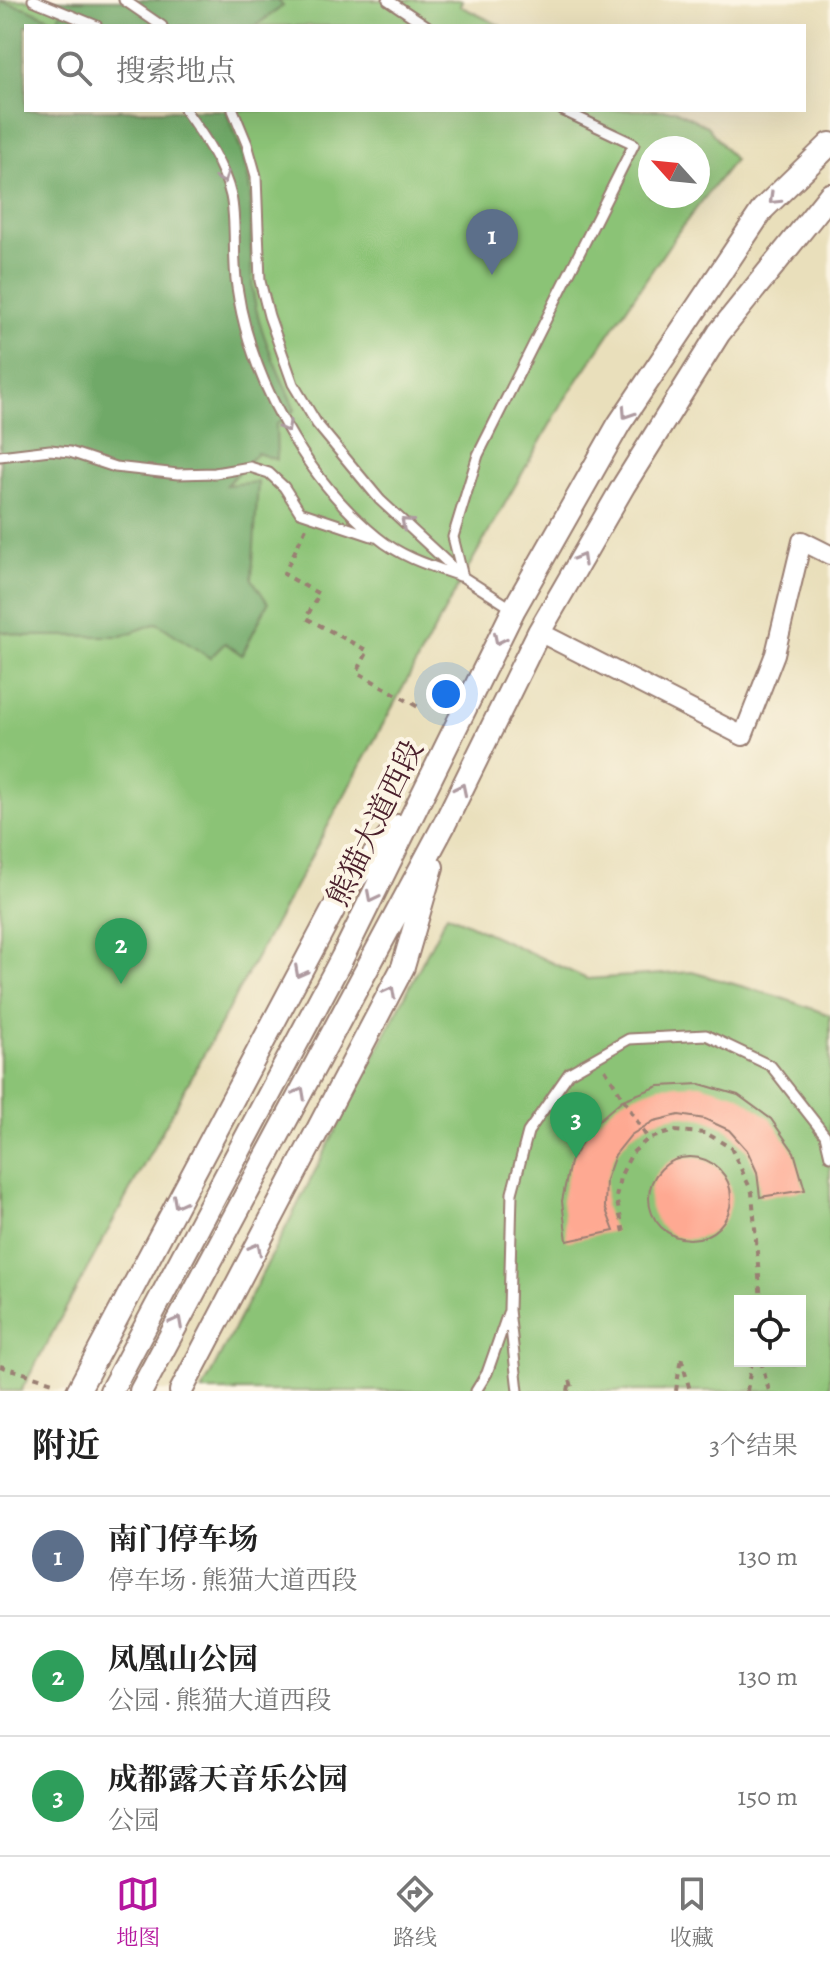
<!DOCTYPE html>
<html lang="zh">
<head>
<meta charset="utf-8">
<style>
	body { margin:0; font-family:Alegreya,"Noto Serif SC",serif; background:#f6f6f6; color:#222 }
	.controls { position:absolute; right:24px; bottom:24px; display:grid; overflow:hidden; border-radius:0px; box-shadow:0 8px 32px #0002 }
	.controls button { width:72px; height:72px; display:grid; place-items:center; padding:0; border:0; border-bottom:2px solid #e0e0e0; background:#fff; color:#222; font:40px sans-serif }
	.compass { position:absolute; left:638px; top:136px; width:72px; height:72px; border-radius:50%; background:#fff; box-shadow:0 8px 32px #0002; rotate:297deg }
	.you { position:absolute; left:446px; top:694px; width:28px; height:28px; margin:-20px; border:6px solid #fff; border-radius:50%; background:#1a73e8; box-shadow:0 0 0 12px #1a73e833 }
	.badge { display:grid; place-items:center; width:52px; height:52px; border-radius:50%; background:#b5179e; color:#fff; font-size:26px; font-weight:700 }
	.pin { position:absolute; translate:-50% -66px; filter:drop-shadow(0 2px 4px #0008) }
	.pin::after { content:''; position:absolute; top:42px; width:28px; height:24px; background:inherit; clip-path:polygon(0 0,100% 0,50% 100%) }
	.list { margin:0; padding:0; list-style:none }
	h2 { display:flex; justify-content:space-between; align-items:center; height:104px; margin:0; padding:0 32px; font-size:34px }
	h2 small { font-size:26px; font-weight:400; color:#767676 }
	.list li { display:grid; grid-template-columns:52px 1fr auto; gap:24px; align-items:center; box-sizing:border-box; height:120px; padding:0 32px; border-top:2px solid #e0e0e0 }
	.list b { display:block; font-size:30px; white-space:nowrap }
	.list p { margin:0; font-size:26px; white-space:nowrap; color:#767676 }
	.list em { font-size:26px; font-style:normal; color:#767676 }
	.icon { flex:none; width:44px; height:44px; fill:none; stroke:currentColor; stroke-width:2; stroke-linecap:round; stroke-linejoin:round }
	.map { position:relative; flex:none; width:830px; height:1391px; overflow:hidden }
	.search { position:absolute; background:#fff; box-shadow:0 8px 32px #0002; left:24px; right:24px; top:24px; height:88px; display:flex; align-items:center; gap:20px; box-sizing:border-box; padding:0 28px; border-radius:0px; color:#767676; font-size:30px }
	.sheet { height:464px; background:#fff }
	nav { display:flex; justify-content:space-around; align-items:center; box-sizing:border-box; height:112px; border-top:2px solid #e0e0e0; background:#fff; font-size:22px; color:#767676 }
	nav a { display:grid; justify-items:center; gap:4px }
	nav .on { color:#b5179e }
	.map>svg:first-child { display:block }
	.green { fill:#8bc376; stroke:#6a7150; stroke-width:2; fill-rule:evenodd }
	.forest { fill:#70a967; stroke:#5d6449; stroke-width:2 }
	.building { fill:#fea992 }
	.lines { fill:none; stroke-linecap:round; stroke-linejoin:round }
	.service-casing { stroke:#9a7f73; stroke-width:13 }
	.minor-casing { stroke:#9a7f73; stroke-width:22 }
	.tertiary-casing { stroke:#9a7f73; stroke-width:26 }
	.path { stroke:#9a7f73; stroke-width:4; stroke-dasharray:6 6; stroke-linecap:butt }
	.service { stroke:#fff; stroke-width:9 }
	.minor { stroke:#fff; stroke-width:18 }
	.tertiary { stroke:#fff; stroke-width:22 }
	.oneway { stroke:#ae9aa0 }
	.labels { text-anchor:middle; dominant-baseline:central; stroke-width:8; stroke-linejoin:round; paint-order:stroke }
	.street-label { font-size:30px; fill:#4a1f2b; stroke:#fcf5e5 }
</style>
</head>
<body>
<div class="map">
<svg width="830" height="1391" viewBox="0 0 830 1391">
	<rect width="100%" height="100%" fill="#fcf5e5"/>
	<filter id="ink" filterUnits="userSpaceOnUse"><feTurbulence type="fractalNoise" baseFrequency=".0125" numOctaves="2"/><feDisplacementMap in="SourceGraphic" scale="16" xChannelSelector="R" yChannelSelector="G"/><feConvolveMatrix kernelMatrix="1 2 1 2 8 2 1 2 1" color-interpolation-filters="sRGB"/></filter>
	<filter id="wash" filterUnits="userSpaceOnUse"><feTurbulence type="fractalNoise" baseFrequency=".006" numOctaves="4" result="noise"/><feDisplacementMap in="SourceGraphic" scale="32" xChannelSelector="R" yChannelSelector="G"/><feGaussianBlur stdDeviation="1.8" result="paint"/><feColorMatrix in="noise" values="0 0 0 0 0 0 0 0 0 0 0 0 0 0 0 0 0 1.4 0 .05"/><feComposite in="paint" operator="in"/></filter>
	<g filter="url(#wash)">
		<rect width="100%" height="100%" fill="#e9dfbb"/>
		<!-- green -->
		<path class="green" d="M0 0H462L460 6 501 26H26V110H675L707 126 734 160 678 232 563 402 463 577 21 1391H0ZM650 148H698V196H650Z
			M447 914 587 979 692 972 779 997 830 1015V1391H202ZM740 1301H800V1361H740Z"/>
		<!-- forest -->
		<path class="forest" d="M46 0H277L283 6 255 26H26V110H226C236 136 248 165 250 193 253 228 248 264 254 299 261 337 280 374 295 410L276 425 277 460 257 453 226 485 258 482 252 579 268 603 242 655 225 643 210 658 157 623 122 636H24L0 631V1L26 8 57 21 64 7Z"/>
		<g id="blocks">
			<!-- building -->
			<path class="building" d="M700 1084 738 1095 771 1119 794 1152 805 1190 760 1197 757 1172 747 1150 729 1130 705 1119 679 1115 654 1121 631 1135 615 1155 606 1180 605 1207 614 1231 567 1241 562 1201 570 1162 591 1127 622 1100 659 1086Z
				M649 1198a41 41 0 1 1 82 0a41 41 0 1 1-82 0Z"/>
		</g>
	</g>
	<g filter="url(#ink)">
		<use href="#blocks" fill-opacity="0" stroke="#9a7f73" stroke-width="2"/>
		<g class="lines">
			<!-- service casing -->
			<g class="service-casing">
				<path id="service" d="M33 0 97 26
					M124 0 162 26
					M388 0 427 26
					M185 110C203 135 224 165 231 196 237 225 232 257 237 287 250 378 306 479 377 537 401 557 431 566 460 576
					M233 110 247 144 256 176 260 281 269 316 293 384 317 424 380 500 463 577 513 609
					M0 456 50 450 70 452 115 467 178 474 215 473 250 467 269 473 284 487 300 512 375 537
					M462 573 453 537 478 455 634 144 562 110
					M476 1391 487 1373 508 1313
					M518 1391 509 1310 512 1193 528 1132 569 1073 629 1039 706 1035 771 1066 825 1135 830 1156"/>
			</g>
			<!-- minor casing -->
			<g class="minor-casing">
				<path id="minor" d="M539 632 743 736 775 654 802 541 830 555"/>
			</g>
			<!-- tertiary casing -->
			<g class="tertiary-casing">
				<path id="tertiary" d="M78 1391 341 895 398 826
					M111 1391 342 958 514 609 619 424 763 209 830 144
					M141 1391 444 825 539 632 624 485 719 333 830 195
					M181 1391 403 967 432 867"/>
			</g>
			<!-- path -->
			<path class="path" d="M306 528 284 574 319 594 306 618 368 651 357 672 420 708
				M605 1069 648 1139
				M624 1232 616 1198 620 1177 632 1153 648 1139 674 1131 706 1133 731 1148 752 1192 761 1301
				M761 1361 769 1391
				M0 1366 53 1382
				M568 1391 570 1380 573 1391
				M676 1391 681 1357 690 1391
				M747 1391 752 1361"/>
			<!-- service -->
			<use href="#service" class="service"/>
			<!-- minor -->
			<use href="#minor" class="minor"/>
			<!-- tertiary -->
			<use href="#tertiary" class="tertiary"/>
		</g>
		<!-- one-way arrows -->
		<defs><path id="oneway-chevron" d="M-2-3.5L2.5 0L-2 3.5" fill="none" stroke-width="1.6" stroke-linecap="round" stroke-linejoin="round" transform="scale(2)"/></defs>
		<g class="oneway">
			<use href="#oneway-chevron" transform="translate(223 178) rotate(67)"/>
			<use href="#oneway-chevron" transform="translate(774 199) rotate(136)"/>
			<use href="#oneway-chevron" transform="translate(627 413) rotate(123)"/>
			<use href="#oneway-chevron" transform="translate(286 427) rotate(61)"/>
			<use href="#oneway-chevron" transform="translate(406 523) rotate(-138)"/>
			<use href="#oneway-chevron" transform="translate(581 559) rotate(-60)"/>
			<use href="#oneway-chevron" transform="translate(499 639) rotate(116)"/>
			<use href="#oneway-chevron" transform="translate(461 789) rotate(-64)"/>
			<use href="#oneway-chevron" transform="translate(372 897) rotate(117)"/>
			<use href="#oneway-chevron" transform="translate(300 972) rotate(118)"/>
			<use href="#oneway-chevron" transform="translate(390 992) rotate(-62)"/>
			<use href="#oneway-chevron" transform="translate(300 1093) rotate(-62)"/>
			<use href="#oneway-chevron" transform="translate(178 1202) rotate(118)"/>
			<use href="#oneway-chevron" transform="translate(256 1248) rotate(-62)"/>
			<use href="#oneway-chevron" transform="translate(177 1322) rotate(-62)"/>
		</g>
	</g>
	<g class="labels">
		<!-- street labels -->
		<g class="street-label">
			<text transform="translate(375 823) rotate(-64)">熊猫大道西段</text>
		</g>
	</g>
</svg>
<div class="controls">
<button><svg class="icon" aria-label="locate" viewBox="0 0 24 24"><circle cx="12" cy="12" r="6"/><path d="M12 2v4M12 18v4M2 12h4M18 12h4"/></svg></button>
</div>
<svg class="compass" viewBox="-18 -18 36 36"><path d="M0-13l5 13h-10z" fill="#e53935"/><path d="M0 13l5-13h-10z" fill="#767676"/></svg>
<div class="you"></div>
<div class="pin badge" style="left:492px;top:275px;background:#5c6f8a">1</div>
<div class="pin badge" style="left:121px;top:984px;background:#2e9e5b">2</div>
<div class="pin badge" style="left:576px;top:1158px;background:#2e9e5b">3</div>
<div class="search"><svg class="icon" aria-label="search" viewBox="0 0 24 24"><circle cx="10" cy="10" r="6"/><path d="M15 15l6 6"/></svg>搜索地点</div>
</div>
<section class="sheet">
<h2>附近<small>3个结果</small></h2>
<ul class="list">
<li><span class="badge" style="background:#5c6f8a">1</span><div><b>南门停车场</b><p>停车场 · 熊猫大道西段</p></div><em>130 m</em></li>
<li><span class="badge" style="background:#2e9e5b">2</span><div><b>凤凰山公园</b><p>公园 · 熊猫大道西段</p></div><em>130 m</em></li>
<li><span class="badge" style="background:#2e9e5b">3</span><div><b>成都露天音乐公园</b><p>公园</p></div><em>150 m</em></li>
</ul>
</section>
<nav>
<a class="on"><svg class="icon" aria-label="map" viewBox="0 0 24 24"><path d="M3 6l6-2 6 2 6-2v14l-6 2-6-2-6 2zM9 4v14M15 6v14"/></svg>地图</a>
<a><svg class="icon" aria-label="directions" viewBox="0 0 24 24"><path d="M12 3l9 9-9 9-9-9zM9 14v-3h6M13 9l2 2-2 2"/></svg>路线</a>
<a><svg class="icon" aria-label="saved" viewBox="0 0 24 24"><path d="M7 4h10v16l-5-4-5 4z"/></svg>收藏</a>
</nav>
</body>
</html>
